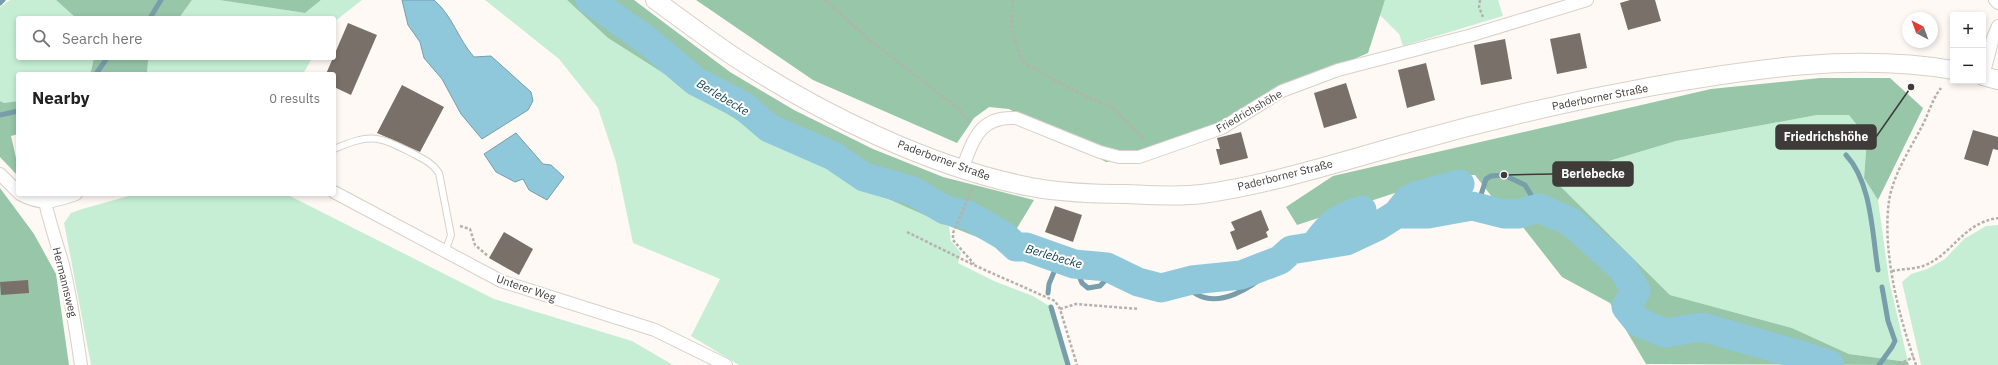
<!DOCTYPE html>
<html lang="en">
<head>
<meta charset="utf-8">
<style>
	body { margin:0; font-family:"IBM Plex Sans",sans-serif; background:#f2f2f2; color:#222 }
	.controls { position:absolute; right:12px; top:12px; display:grid; overflow:hidden; border-radius:4px; box-shadow:0 2px 6px #0003 }
	.controls button { width:36px; height:36px; display:grid; place-items:center; padding:0; border:0; border-bottom:1px solid #e0e0e0; background:#fff; color:#222; font:20px sans-serif }
	.compass { position:absolute; left:1902px; top:12px; width:36px; height:36px; border-radius:50%; background:#fff; box-shadow:0 2px 6px #0003; rotate:319deg }
	.list { margin:0; padding:0; list-style:none }
	h2 { display:flex; justify-content:space-between; align-items:center; height:52px; margin:0; padding:0 16px; font-size:17px }
	h2 small { font-size:13px; font-weight:400; color:#767676 }
	.icon { flex:none; width:22px; height:22px; fill:none; stroke:currentColor; stroke-width:2; stroke-linecap:round; stroke-linejoin:round }
	.map { position:relative; flex:none; width:1998px; height:365px; overflow:hidden }
	.search { position:absolute; background:#fff; box-shadow:0 2px 6px #0003; left:16px; top:16px; width:320px; height:44px; display:flex; align-items:center; gap:10px; box-sizing:border-box; padding:0 14px; border-radius:4px; color:#767676; font-size:15px }
	.panel { position:absolute; background:#fff; box-shadow:0 2px 6px #0003; left:16px; top:72px; width:320px; height:124px; border-radius:4px }
	.map>svg:first-child { display:block }
	.green { fill:#c6eed5 }
	.forest { fill:#97c6a9 }
	.water { fill:#8fc8db; stroke:#779eaa }
	.lines { fill:none; stroke-linecap:round; stroke-linejoin:round }
	.stream { stroke:#779eaa; stroke-width:5 }
	.river { stroke:#8fc8db; stroke-width:29 }
	.building { fill:#787069 }
	.service-casing { stroke:#d8d0c8; stroke-width:8 }
	.minor-casing { stroke:#d8d0c8; stroke-width:14 }
	.secondary-casing { stroke:#d8d0c8; stroke-width:20 }
	.path { stroke:#b5b1ac; stroke-width:2.5; stroke-dasharray:3 2; stroke-linecap:butt }
	.service { stroke:#fff; stroke-width:6 }
	.minor { stroke:#fff; stroke-width:12 }
	.secondary { stroke:#fff; stroke-width:18 }
	.labels { text-anchor:middle; dominant-baseline:central; stroke-width:4; stroke-linejoin:round; paint-order:stroke }
	.street-label { font-size:11px; fill:#3e3b38; stroke:#fff }
	.water-label { font-size:12px; font-style:italic; fill:#114351; stroke:#fff }
	.leader { fill:none; stroke:#3e3b38; stroke-width:1.5 }
	.callout-dot { fill:#3e3b38; stroke:#fff; stroke-width:1.5 }
	.callout { fill:#3e3b38; stroke:#3e3b38; stroke-width:1.5 }
	.callout-label { font-size:12px; text-anchor:middle; font-weight:bold; fill:#fff }
</style>
</head>
<body>
<div class="map">
<svg width="1998" height="365" viewBox="0 0 1998 365">
	<rect width="100%" height="100%" fill="#fef9f4"/>
	<!-- green -->
	<path class="green" d="M10 0H56L76 18H18V58H94L91 71 88 74H18V101L4 103 0 101V7Z
		M192 0H219L305 13 321 0H362L334 22V18H179Z
		M485 0H567L608 38 740 122 868 190 949 226 951 241 961 253 958 263 994 281 1033 296 1054 309 1071 365H739L691 336 720 279 633 243 616 162 598 108 559 59Z
		M1385 0H1498L1503 16 1403 46 1399 34 1380 15Z
		M151 58H312L303 74H147L148 61Z
		M1817 115H1849L1867 138 1864 178 1878 200 1889 280 1908 362 1849 354 1792 328 1670 295 1552 178 1676 141Z
		M136 194 288 195 494 299 632 341 673 365H91L64 223 71 213 82 209Z
		M1998 225V365H1921L1902 282 1911 274 1927 269 1945 259 1964 239 1986 226Z"/>
	<!-- forest -->
	<path class="forest" d="M56 0H192L179 18H76Z
		M219 0H321L305 13Z
		M567 0H634L730 72 794 110 873 149 943 177 1034 200 1005 248 949 226 868 190 740 122 608 38Z
		M696 0H1385L1368 53 1280 91 1205 131 1141 158 1106 162 1009 109 989 107 974 118 957 143 813 80Z
		M94 58H151L148 61 147 74H88L91 71Z
		M1820 78H1890L1923 108 1878 200 1864 178 1867 138 1849 115H1817L1676 141 1552 178 1670 295 1792 328 1849 354 1908 362 1909 365 1646 364 1610 303 1562 277 1504 203 1492 197 1475 175H1450L1297 225 1286 207 1333 176 1711 89Z
		M0 101 4 103 18 101V134L11 136 18 167V176L0 157Z
		M0 188 34 234 56 274 69 365H0Z"/>
	<!-- water -->
	<path class="water" d="M402 0H434C452 15 458 39 474 57L491 56 531 92 533 101 528 110 482 139 461 114 442 79 424 58 420 42 408 25Z
		M516 133 543 164 551 165 564 177 547 200 529 190 523 179 515 182 496 172 484 154Z"/>
	<g class="lines">
		<!-- stream -->
		<path class="stream" d="M0 3 3 0
			M150 18 161 0
			M96 74 107 58
			M0 115 18 111
			M1846 155C1872 183 1872 234 1878 270
			M1472 206 1480 198 1486 179 1491 176 1504 175 1525 185 1539 208
			M1074 264 1082 283 1088 288 1100 286 1114 271
			M1184 283C1212 319 1258 285 1280 260
			M1048 293 1049 284 1059 260
			M1051 307 1068 365
			M1879 365 1892 347 1895 341 1888 321 1882 287"/>
		<!-- river -->
		<path class="river" d="M590 0 649 42 695 81 742 105 769 128 833 156 864 177 913 191 945 210 968 215 1004 236 1016 247H1026L1074 264 1107 267 1138 282 1161 288 1192 280 1241 275 1280 260 1291 250 1346 241 1378 226 1397 214H1428L1472 206 1504 214H1518L1539 208 1571 222 1623 269 1636 291 1626 307 1638 322 1665 333 1702 327 1800 355 1830 365
			M1397 214 1408 200 1415 196 1460 184
			M1314 246C1331 223 1335 219 1362 210"/>
	</g>
	<!-- building -->
	<path class="building" d="M1630 0H1655L1661 21 1628 30 1620 3Z
		M348 23 377 35 351 95 334 87V74H326Z
		M1580 33 1587 68 1557 74 1550 39Z
		M1505 39 1512 79 1481 85 1474 45Z
		M1426 63 1435 100 1407 108 1398 70Z
		M1346 83 1357 118 1324 128 1314 93Z
		M402 85 444 107 420 152 377 133Z
		M1973 130 1998 137V150L1993 149 1988 166 1964 159Z
		M1241 132 1248 158 1220 165 1216 149H1220L1217 138Z
		M1055 206 1082 215 1073 242 1045 232Z
		M1261 210 1269 230 1266 232 1268 237 1237 250 1230 232 1235 230 1231 222Z
		M504 232 533 249 519 275 489 258Z
		M28 280 29 293 1 295 0 282Z"/>
	<g class="lines">
		<!-- service casing -->
		<g class="service-casing">
			<path id="service" d="M334 149C370 134 376 135 410 152 421 158 432 162 439 173L451 235 445 252"/>
		</g>
		<!-- minor casing -->
		<g class="minor-casing">
			<path id="minor" d="M1995 0 1998 3
				M1983 76 1993 38 1998 26
				M962 169C974 139 979 116 1016 118L1100 152 1119 157H1139L1222 128 1282 91 1338 70 1472 35 1587 0
				M0 174 18 192
				M334 192 501 281 655 330 726 365
				M20 194C42 206 53 202 76 194
				M45 202C50 224 57 244 63 265 71 298 76 331 81 365"/>
		</g>
		<!-- secondary casing -->
		<g class="secondary-casing">
			<path id="secondary" d="M655 0C681 19 706 38 733 56 818 112 931 168 1031 187 1063 193 1095 194 1127 194 1151 195 1178 197 1202 194 1272 184 1340 162 1408 143 1489 120 1571 101 1654 86 1752 69 1854 53 1953 70
				M1983 76 1998 80"/>
		</g>
		<!-- path -->
		<path class="path" d="M825 0 866 37 954 105 970 121
			M1013 0 1011 28 1022 62 1075 91 1113 108 1145 140
			M1480 0 1479 7 1483 17
			M972 189 953 233V240L974 264
			M460 226 470 229 475 245 488 256
			M907 232 976 266 1055 301 1060 309 1077 365
			M1892 271C1902 269 1914 269 1923 266 1953 255 1962 223 1998 218
			M1060 309 1076 304 1139 309
			M1899 364 1914 357
			M1916 365C1899 317 1882 252 1889 201 1893 175 1909 151 1921 128 1928 116 1932 99 1941 88"/>
		<!-- service -->
		<use href="#service" class="service"/>
		<!-- minor -->
		<use href="#minor" class="minor"/>
		<!-- secondary -->
		<use href="#secondary" class="secondary"/>
	</g>
	<g class="labels">
		<!-- street labels -->
		<g class="street-label">
			<text transform="translate(1600 97) rotate(-11)">Paderborner Straße</text>
			<text transform="translate(1249 111) rotate(-30)">Friedrichshöhe</text>
			<text transform="translate(944 160) rotate(20)">Paderborner Straße</text>
			<text transform="translate(1285 175) rotate(-14)">Paderborner Straße</text>
			<text transform="translate(65 282) rotate(76)">Hermannsweg</text>
			<text transform="translate(526 288) rotate(19)">Unterer Weg</text>
		</g>
		<!-- water labels -->
		<g class="water-label">
			<text transform="translate(723 97) rotate(31)">Berlebecke</text>
			<text transform="translate(1054 256) rotate(16)">Berlebecke</text>
		</g>
	</g>
	<!-- callouts -->
	<path class="leader" d="M1911 87L1876 137M1504 175L1553 174"/>
	<g class="callout-dot">
		<circle cx="1911" cy="87" r="4"/>
		<circle cx="1504" cy="175" r="4"/>
	</g>
	<g class="callout">
		<rect x="1776" y="125" width="100" height="24" rx="4"/>
		<rect x="1553" y="162" width="80" height="24" rx="4"/>
	</g>
	<g class="callout-label">
		<text x="1826" y="141">Friedrichshöhe</text>
		<text x="1593" y="178">Berlebecke</text>
	</g>
</svg>
<div class="controls">
<button>+</button>
<button>−</button>
</div>
<svg class="compass" viewBox="-18 -18 36 36"><path d="M0-13l5 13h-10z" fill="#e53935"/><path d="M0 13l5-13h-10z" fill="#767676"/></svg>
<div class="search"><svg class="icon" aria-label="search" viewBox="0 0 24 24"><circle cx="10" cy="10" r="6"/><path d="M15 15l6 6"/></svg>Search here</div>
<section class="panel">
<h2>Nearby<small>0 results</small></h2>
<ul class="list">
</ul>
</section>
</div>
</body>
</html>
